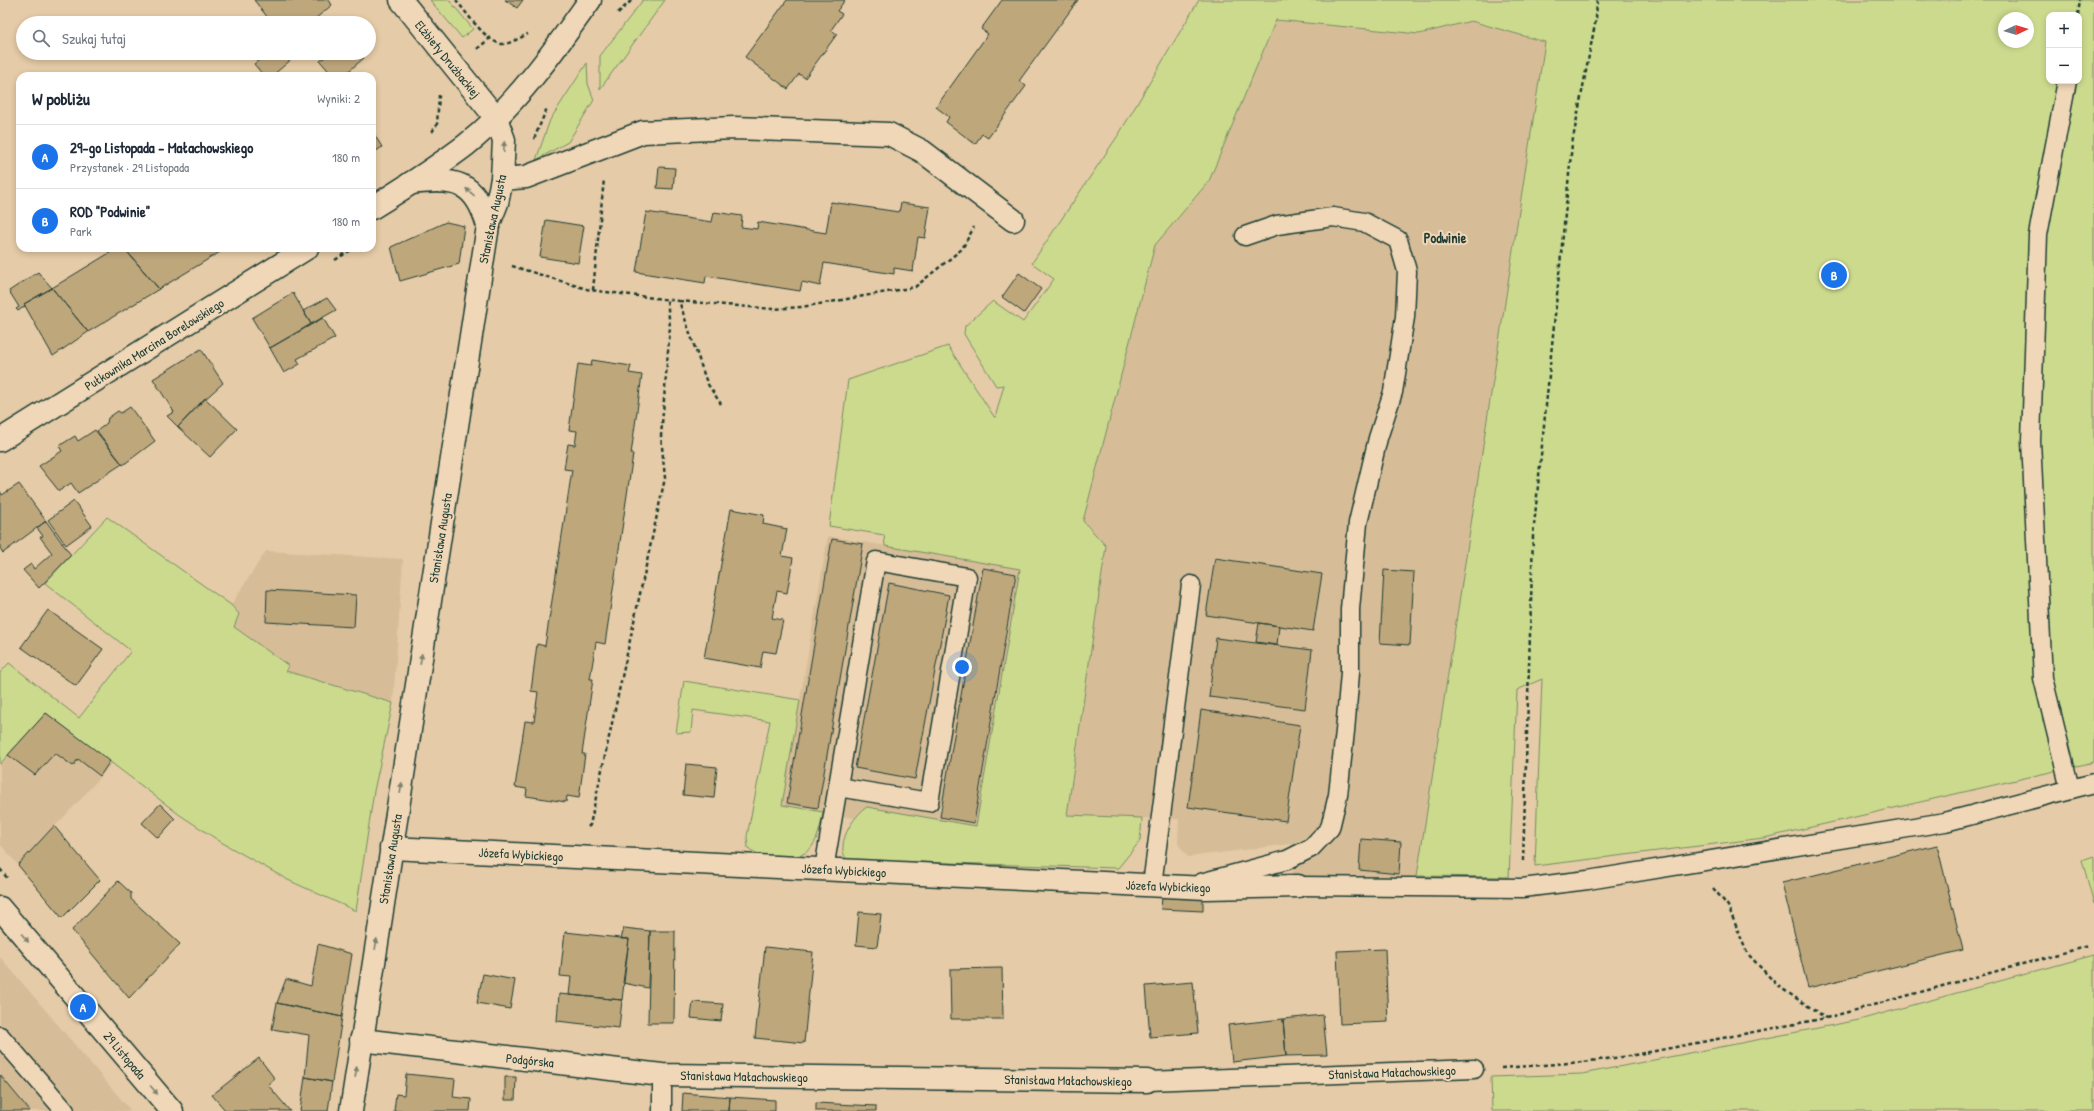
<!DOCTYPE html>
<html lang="pl">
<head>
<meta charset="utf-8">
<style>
	body { margin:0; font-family:"Patrick Hand",sans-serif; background:#f6f6f7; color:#1f2937 }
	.controls { position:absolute; right:12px; top:12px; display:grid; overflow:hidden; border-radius:8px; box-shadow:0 2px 6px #0003 }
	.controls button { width:36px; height:36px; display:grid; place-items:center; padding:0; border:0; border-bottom:1px solid #e0e1e3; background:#fff; color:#1f2937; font:20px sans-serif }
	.compass { position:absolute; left:1998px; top:12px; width:36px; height:36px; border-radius:50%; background:#fff; box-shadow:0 2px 6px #0003; rotate:86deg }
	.you { position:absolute; left:962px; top:667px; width:14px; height:14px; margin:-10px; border:3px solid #fff; border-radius:50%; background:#1a73e8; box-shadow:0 0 0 6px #1a73e833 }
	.badge { display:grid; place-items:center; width:26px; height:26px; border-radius:50%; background:#1a73e8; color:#fff; font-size:13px; font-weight:700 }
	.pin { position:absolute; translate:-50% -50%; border:2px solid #fff; box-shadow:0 1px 4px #0006 }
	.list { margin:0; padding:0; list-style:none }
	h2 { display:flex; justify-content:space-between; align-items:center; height:52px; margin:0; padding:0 16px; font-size:17px }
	h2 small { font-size:13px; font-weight:400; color:#747a83 }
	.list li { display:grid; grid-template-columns:26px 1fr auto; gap:12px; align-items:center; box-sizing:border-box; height:64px; padding:0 16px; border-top:1px solid #e0e1e3 }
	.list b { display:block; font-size:15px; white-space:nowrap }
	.list p { margin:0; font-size:13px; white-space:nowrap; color:#747a83 }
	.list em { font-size:13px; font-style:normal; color:#747a83 }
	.icon { flex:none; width:22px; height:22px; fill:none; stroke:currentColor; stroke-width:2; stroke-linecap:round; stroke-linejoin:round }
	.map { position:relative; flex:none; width:2094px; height:1111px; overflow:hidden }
	.search { position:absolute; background:#fff; box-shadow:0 2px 6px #0003; left:16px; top:16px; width:360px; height:44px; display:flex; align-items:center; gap:10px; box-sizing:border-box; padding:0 14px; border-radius:22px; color:#747a83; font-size:15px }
	.panel { position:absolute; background:#fff; box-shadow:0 2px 6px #0003; left:16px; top:72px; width:360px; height:180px; border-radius:12px }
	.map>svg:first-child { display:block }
	.built { fill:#d6bd98 }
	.green { fill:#ccda8e; stroke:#768c61; fill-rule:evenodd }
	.building { fill:#bfa77c; stroke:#1f3d34 }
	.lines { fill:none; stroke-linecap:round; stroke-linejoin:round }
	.service-casing { stroke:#1f3d34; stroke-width:21 }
	.minor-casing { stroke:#1f3d34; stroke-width:25 }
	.tertiary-casing { stroke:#1f3d34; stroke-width:25 }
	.secondary-casing { stroke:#1f3d34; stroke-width:25 }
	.path { stroke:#1f3d34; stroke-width:2.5; stroke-dasharray:4 3; stroke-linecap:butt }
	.service { stroke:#efd7b7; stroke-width:18 }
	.minor { stroke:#efd7b7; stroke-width:22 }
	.tertiary { stroke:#efd7b7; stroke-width:22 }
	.secondary { stroke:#efd7b7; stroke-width:22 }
	.oneway { fill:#7d826f }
	.labels { text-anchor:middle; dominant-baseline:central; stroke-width:4; stroke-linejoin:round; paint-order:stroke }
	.street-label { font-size:13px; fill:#1f3d34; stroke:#efd7b7 }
	.neighbourhood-label { font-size:14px; font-weight:bold; fill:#1f3d34; stroke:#efd7b7 }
</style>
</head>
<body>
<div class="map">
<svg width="2094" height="1111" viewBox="0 0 2094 1111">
	<rect width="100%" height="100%" fill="#e5cba7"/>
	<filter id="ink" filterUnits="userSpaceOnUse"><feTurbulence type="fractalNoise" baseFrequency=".025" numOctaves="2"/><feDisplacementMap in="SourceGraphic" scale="8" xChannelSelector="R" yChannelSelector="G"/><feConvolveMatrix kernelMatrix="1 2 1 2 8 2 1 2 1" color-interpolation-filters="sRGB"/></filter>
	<g filter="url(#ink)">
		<!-- built -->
		<path class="built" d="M1276 20 1419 34 1471 21 1545 42 1417 876 1293 878 1291 844 1188 857 1178 844 1179 819 1067 816 1106 546 1083 521 1155 245 1209 181Z
			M828 536 1020 569 976 827 867 807 855 818 782 805Z
			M266 551 403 559 393 703 286 671 289 666 234 627 239 614 231 605Z
			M46 713 113 762 80 800 18 865 0 844V764Z
			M0 957 30 992 131 1111H0Z"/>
		<!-- green -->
		<path class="green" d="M430 0H449L473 29 462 38Z
			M643 0H665L600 89V56Z
			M1199 0H2094V762L1764 838 1535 866 1542 679 1517 690 1509 877 1417 876 1545 42 1471 21 1419 34 1276 20 1209 181 1155 245 1083 521 1106 546 1067 815 1142 818 1140 841 1118 868 846 860C845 856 842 851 843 847 843 833 856 814 867 807L976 826 1020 569 885 546 884 535 829 526 848 380 948 346 995 418 1004 385 996 386 964 334 965 326 993 301 1023 322 1054 279 1032 263 1119 134ZM2049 15H2079V81H2049ZM2004 18H2028V42H2004Z
			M587 63 588 84 594 100 568 142 536 160 550 120Z
			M107 517 231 605 239 614 234 627 289 666 286 671 393 703 374 791 356 911 288 880 221 842 180 815 46 713 0 764V673L9 663 79 718 131 651 45 583Z
			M684 681 800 700 782 805 823 812C818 842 812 861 777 857 765 856 757 855 748 848L747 836 770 721 693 710 691 732 676 733Z
			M2094 856V904L2082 860Z
			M2094 955V1111H1492L1491 1077 1582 1074 1859 1020Z"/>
		<!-- building -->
		<path class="building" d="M254 0H329L332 5 310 23H272Z
			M505 0H523L517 8Z
			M787 0H845L837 11 842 14 831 30 837 34 805 78 799 74 788 89 745 57Z
			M1002 0H1078L1019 81 1026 86 988 138 982 134 975 144 946 122 949 117 936 107 988 34 981 29Z
			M267 53H288L293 58 272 76H264L254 64Z
			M330 53H359L364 58 343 76H333L320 61Z
			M372 131 382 147 372 154Z
			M659 167 675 168 673 189 657 188Z
			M831 202 899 212 901 203 930 207 925 238 918 237 913 271 894 268V274L824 263 820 286 802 282 800 291 706 276 705 283 636 272 646 212 712 222 714 212 742 216 741 227 757 229 758 222 826 233Z
			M546 220 584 226 578 263 540 257Z
			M446 222 464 226 459 264 400 281 391 247Z
			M108 248H124L159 289 88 332 52 288 111 252Z
			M124 248H225V249L159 289Z
			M38 272 52 288 24 304 25 306 18 311 16 309 19 307 9 291Z
			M1019 273 1041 289 1024 313 1002 297Z
			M52 288 88 332 53 356 24 304Z
			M293 293 311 324 270 348 252 318Z
			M327 298 336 310 311 324 303 311Z
			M323 318 335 338 297 359 300 364 284 373 270 348Z
			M201 349 223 383 202 402 178 427 167 416 174 412 153 379Z
			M592 360 631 366 629 373 642 375 631 454H633L605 644 596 642 590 679H593L582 754H585L579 798 567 796 566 802 526 796 527 789 515 787 525 721 534 722 538 692 531 691 537 644 545 646 572 470 564 469 568 444 575 445 577 431 569 430 578 364 591 366Z
			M205 398 237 429 210 457 178 427Z
			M130 407 155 441 123 465 97 431 107 423 108 418 118 411 121 413Z
			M95 430 122 464 78 493 71 483 59 491 39 466 62 451 59 446 75 436 78 441Z
			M19 484 46 521 3 553 0 548V491L2 495Z
			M74 501 92 526 66 545 48 520Z
			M731 509 764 515 763 524 787 529 782 556 793 558 787 593 777 591 772 618 783 620 776 653 763 651 760 668 704 658Z
			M46 521 71 555 39 588 23 570 31 564 34 569 52 553 40 537 43 536 37 528Z
			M832 539 863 544 818 808 787 803Z
			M1215 558 1322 574 1313 631 1206 615Z
			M983 568 1016 574 974 823 940 817Z
			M1384 570 1414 572 1410 645 1380 643Z
			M889 583 949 595 915 779 855 768Z
			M267 590 356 595 354 627 266 622Z
			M48 610 103 649 76 686 21 647Z
			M1259 623 1279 626 1277 645 1256 642Z
			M1216 638 1312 650 1305 709 1209 697Z
			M1201 710 1300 725 1286 821 1188 807Z
			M46 713 110 761 100 776 78 759 73 766 55 753 35 775 8 755Z
			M686 764 717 767 714 798 683 795Z
			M160 804 175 819 158 838 142 823Z
			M54 826 100 880 62 918 18 865Z
			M1361 839 1401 842 1399 874 1359 870Z
			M1937 845 1963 950 1808 988 1782 883Z
			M118 881 131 893V899L180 944 129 998 72 930Z
			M1162 897 1203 899V911L1161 909Z
			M859 912 881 914 877 947 856 945Z
			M624 928 650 931 648 988 623 983 629 939H621Z
			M650 931H675L674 1023H648Z
			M565 932 629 939 622 1000 569 995 571 977 560 976Z
			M318 944 352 954 342 1017 277 1003 286 979 311 986Z
			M765 947 813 952 804 1043 755 1038Z
			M1385 949 1388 1022 1340 1024 1337 951Z
			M1002 968 1003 1019H951L950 969Z
			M483 974 515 980 510 1009 477 1003Z
			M1193 982 1198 1033 1150 1037 1146 986Z
			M559 994 622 1000 619 1028 557 1021Z
			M693 1002 723 1004 721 1021 691 1018Z
			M277 1003 342 1017 332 1082 305 1077 309 1035 272 1029Z
			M1323 1015 1327 1055 1286 1056 1283 1019Z
			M1283 1019 1286 1056 1232 1062 1228 1025Z
			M259 1058 275 1079 268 1085 290 1111H226L212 1095Z
			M406 1074 455 1079 453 1097 471 1099 470 1111H394L396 1094 404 1095Z
			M0 1075 30 1111H0Z
			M305 1077 332 1082 328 1111H300Z
			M505 1077H516L515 1100H505Z
			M683 1093 730 1097 729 1111H682Z
			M730 1097 775 1100V1111H729Z
			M816 1103 876 1106V1111H816Z"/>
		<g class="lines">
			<!-- service casing -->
			<g class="service-casing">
				<path id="service" d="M2067 81 2038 235 2031 441 2043 678 2070 789
					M824 869 876 561 967 577 929 802 838 787
					M1201 883 1287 860 1311 848 1330 828 1338 795 1345 731 1350 673V609L1358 523 1378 438 1393 392 1405 317 1407 271 1398 240 1364 222 1333 217 1277 225 1245 236
					M1152 885 1191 585
					M1298 886 1522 888 1588 880 1945 822 2094 783
					M0 1036 65 1111
					M662 1075V1111
					M1147 1081 1474 1069"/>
			</g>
			<!-- minor casing -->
			<g class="minor-casing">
				<path id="minor" d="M401 0 496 118
					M502 179 526 177 643 132 734 128 889 134 922 151 1013 220
					M391 848 1206 888 1298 886
					M361 1040 662 1075 1147 1081"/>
			</g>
			<!-- tertiary casing -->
			<g class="tertiary-casing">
				<path id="tertiary" d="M411 183C455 178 475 180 488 226
					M0 908 172 1111
					M351 1111 488 226 497 203 502 179 504 140 496 118"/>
			</g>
			<!-- secondary casing -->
			<g class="secondary-casing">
				<path id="secondary" d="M372 208C404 188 436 168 466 145 515 106 554 51 590 0
					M0 440 307 248"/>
			</g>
			<!-- path -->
			<path class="path" d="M456 0C466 12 488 45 504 44 512 43 521 37 528 34
				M618 13 632 0
				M2078 15 2080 0
				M477 49 489 39
				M432 132 437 124 439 95
				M534 139 547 108
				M335 260 354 248
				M512 266 590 290 679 301 707 383 721 404
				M593 290 604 179
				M679 301 773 309 802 307 915 287 962 249 974 227
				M588 827 590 825 665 478 661 436 670 327 667 300
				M1523 861 1533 536 1572 144 1596 19 1597 0
				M0 869 8 879
				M1713 888 1728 906 1747 953 1778 986 1826 1018
				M1501 1068 1583 1062 1629 1056 1826 1018 2088 946"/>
			<!-- service -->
			<use href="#service" class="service"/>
			<!-- minor -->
			<use href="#minor" class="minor"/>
			<!-- tertiary -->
			<use href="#tertiary" class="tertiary"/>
			<!-- secondary -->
			<use href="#secondary" class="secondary"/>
		</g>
		<!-- one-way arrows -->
		<defs><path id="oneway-solid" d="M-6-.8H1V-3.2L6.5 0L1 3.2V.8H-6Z"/></defs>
		<g class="oneway">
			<use href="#oneway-solid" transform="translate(504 147) rotate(-87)"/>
			<use href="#oneway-solid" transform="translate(470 192) rotate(-140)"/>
			<use href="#oneway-solid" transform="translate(421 659) rotate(-81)"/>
			<use href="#oneway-solid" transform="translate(401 788) rotate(-81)"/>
			<use href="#oneway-solid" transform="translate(25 938) rotate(50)"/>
			<use href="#oneway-solid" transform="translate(376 944) rotate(-81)"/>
			<use href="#oneway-solid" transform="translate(356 1072) rotate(-81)"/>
			<use href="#oneway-solid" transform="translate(154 1090) rotate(50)"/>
		</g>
	</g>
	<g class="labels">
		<!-- street labels -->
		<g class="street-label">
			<text transform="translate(448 59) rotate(51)">Elżbiety Drużbackiej</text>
			<text transform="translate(492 219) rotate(-78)">Stanisława Augusta</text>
			<text transform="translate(154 344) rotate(-32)">Pułkownika Marcina Borelowskiego</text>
			<text transform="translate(440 538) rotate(-81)">Stanisława Augusta</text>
			<text transform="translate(521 854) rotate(3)">Józefa Wybickiego</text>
			<text transform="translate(390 859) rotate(-81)">Stanisława Augusta</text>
			<text transform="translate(844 870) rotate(3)">Józefa Wybickiego</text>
			<text transform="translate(1168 886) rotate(2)">Józefa Wybickiego</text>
			<text transform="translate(125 1055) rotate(50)">29 Listopada</text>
			<text transform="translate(530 1060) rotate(6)">Podgórska</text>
			<text transform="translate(1392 1072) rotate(-2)">Stanisława Małachowskiego</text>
			<text transform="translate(744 1076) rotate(1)">Stanisława Małachowskiego</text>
			<text transform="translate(1068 1080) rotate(1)">Stanisława Małachowskiego</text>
		</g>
		<!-- neighbourhood labels -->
		<g class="neighbourhood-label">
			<text x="1445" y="237">Podwinie</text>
		</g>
	</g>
</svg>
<div class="controls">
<button>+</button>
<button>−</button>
</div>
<svg class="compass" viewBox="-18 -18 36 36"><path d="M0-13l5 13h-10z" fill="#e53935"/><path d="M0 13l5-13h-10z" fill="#747a83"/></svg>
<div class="you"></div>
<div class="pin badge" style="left:83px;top:1007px">A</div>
<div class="pin badge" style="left:1834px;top:275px">B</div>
<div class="search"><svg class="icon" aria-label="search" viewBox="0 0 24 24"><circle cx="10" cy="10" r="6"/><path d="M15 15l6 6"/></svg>Szukaj tutaj</div>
<section class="panel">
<h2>W pobliżu<small>Wyniki: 2</small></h2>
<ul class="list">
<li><span class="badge">A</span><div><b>29-go Listopada - Małachowskiego</b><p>Przystanek · 29 Listopada</p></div><em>180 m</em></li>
<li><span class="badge">B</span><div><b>ROD &quot;Podwinie&quot;</b><p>Park</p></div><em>180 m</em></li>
</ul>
</section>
</div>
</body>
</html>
